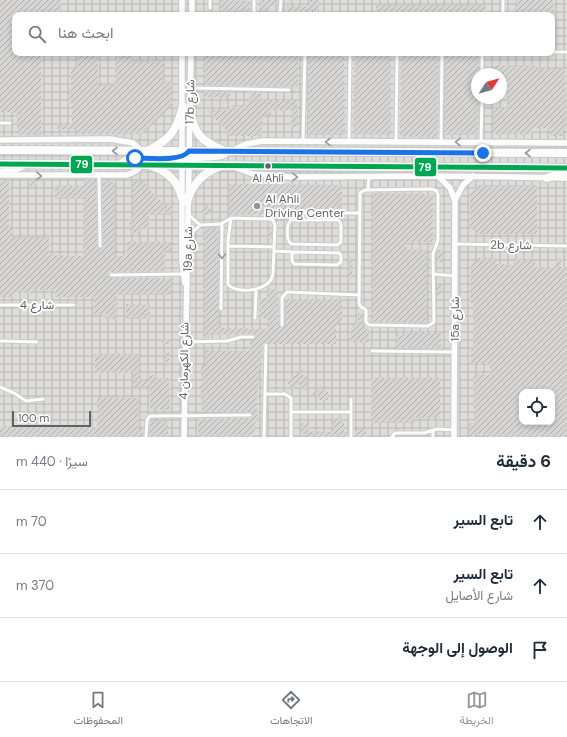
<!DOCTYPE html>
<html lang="ar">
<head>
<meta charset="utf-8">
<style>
	body { margin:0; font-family:"DM Sans",Vazirmatn,sans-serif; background:#f6f6f7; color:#1f2937; direction:rtl }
	.controls { position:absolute; right:12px; bottom:12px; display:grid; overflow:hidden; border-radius:8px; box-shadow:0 2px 6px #0003 }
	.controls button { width:36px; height:36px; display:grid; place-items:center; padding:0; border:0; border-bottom:1px solid #e0e1e3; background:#fff; color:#1f2937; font:20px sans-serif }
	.compass { position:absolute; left:471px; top:68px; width:36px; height:36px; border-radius:50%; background:#fff; box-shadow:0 2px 6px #0003; rotate:54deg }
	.scale { position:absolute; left:12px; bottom:10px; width:79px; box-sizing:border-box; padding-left:4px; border:2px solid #5f6368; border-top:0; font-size:11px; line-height:14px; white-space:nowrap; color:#5f6368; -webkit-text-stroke:3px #fff; paint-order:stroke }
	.stop { position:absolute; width:12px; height:12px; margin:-9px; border:3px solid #1a73e8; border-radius:50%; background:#fff }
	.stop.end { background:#1a73e8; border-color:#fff; box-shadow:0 1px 4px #0008 }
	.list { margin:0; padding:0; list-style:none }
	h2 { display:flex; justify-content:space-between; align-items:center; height:52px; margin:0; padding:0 16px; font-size:17px }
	h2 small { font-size:13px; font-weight:400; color:#747a83 }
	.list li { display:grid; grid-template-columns:26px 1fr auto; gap:12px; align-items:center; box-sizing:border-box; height:64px; padding:0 16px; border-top:1px solid #e0e1e3 }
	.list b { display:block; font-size:15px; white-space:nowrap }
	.list p { margin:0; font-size:13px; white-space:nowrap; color:#747a83 }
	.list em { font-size:13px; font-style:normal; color:#747a83 }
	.icon { flex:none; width:22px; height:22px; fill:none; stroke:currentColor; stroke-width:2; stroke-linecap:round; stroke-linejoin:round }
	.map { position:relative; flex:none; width:567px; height:437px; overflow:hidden; direction:ltr }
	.search { position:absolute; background:#fff; box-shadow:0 2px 6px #0003; left:12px; right:12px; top:12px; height:44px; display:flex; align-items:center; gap:10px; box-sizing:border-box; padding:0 14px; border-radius:8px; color:#747a83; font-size:15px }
	.sheet { height:244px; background:#fff }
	nav { display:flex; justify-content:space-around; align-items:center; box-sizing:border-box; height:56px; border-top:1px solid #e0e1e3; background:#fff; font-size:11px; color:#747a83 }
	nav a { display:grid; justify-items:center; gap:2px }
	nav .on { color:#919496 }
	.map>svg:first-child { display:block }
	.industrial { fill:url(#industrial-grid); fill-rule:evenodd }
	.building { fill:url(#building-hatch); fill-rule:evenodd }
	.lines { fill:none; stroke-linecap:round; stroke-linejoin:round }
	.service-casing { stroke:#cbcccc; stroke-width:5 }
	.minor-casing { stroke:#cbcccc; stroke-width:8 }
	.secondary-casing { stroke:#cacacb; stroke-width:10 }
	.service { stroke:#fdfcfc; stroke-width:3 }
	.minor { stroke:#fdfcfc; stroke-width:5.5 }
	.secondary { stroke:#fdfcfc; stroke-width:8 }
	.bus-1-casing { stroke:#fff; stroke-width:8 }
	.bus-1 { stroke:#00a651; stroke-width:5 }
	.oneway { stroke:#96999c }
	.route { stroke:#1a73e8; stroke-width:5 }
	.bus-dot { fill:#5f6368; stroke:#fff; stroke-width:1.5 }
	.poi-dot { fill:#919496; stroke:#fff; stroke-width:1.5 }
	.labels { text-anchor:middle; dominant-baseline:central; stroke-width:3.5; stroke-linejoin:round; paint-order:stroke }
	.bus-label { font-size:11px; fill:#5f6368; stroke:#fff }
	.street-label { font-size:12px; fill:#5f6368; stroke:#fff }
	.poi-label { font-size:12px; fill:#5f6368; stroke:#fff; text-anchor:start }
	.line-badge { stroke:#fff; stroke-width:1.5 }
	.badge-label { font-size:11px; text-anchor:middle; font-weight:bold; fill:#fff }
</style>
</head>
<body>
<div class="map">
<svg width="567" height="437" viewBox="0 0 567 437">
	<defs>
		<pattern id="industrial-grid" width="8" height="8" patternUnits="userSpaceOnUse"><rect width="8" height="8" fill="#dfddda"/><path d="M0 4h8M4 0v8" fill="none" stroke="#b8b7b5"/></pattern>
		<pattern id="building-hatch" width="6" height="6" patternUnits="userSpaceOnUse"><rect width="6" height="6" fill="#d6d5d3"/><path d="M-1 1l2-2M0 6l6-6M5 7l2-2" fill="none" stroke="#b1b0af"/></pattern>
	</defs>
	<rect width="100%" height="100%" fill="#efeeea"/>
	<!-- industrial -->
	<path class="industrial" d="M0 0H567V437H0ZM15 15H552V53H15ZM477 74H501V98H477ZM522 392H552V422H522Z"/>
	<!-- building -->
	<path class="building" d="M0 0H61L60 15H15L14 17 13 53H41V135L17 134V113L0 112Z
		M220 0 250 1V11H220Z
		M259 0H278V6H270V11H259Z
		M310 0H319V11H329V15H287V6H310Z
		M516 0H553L554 14 516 15Z
		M376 5H486V12H477V15H376Z
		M79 53H98V85H115V60H118V53H133V61H164L163 81H172V105L142 134H77V130L57 129V125L72 123V103H68V93H71V68H77Z
		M204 53H298V87L204 85Z
		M308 53H344L345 135H308Z
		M355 53H391V135L353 134Z
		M401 53H439L438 135H436V138L400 136Z
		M445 53H479V74H477V98H479L478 135H444Z
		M495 65H535L534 68 565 69 567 129H562V136H550V129L533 128V134H493V108H508V91H501V74H495Z
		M204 91 230 92V98L204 97Z
		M251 92H260V100H297L298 127H291V110H271V115H263L261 136H231L207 110H227L232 105H247V100H250Z
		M83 179 96 180V182L98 248 101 249 103 246 102 182H115V256H127V242H171L172 251H165V271L111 272 108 274 109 277 171 279V295H117L118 314H116V319H106V314H94V297H55V290H33V293H13V297H0V180L9 181V228H12V237H49V255L83 256V199H55V186H83Z
		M30 181 37 182V187L30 186Z
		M132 181H146V186L165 205 172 204V215H149V229L140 228V234L130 233V219H133Z
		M229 184 342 185V209H284L279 212V209H267V214L229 215Z
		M479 185H537V234H477L470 227V193Z
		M372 193 428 194V196H433V242H407V249L427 250V323L372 322Z
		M206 205 212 209 207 216 201 211Z
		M204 228H219V328L268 329V319L259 318V298H268V289H278L279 325 282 328 285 325V299H342V323H336V344H269L266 342 262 344V361H260L257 398V415H261V420H256L254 437H198V419L250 418 253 415 250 412H202L200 385H201V365H205V350L250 351V340H254L256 337 253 334H241L209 335V338L204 339Z
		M268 228H272L271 238H268Z
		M438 250H443L442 262H437Z
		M349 257H353L352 278H348Z
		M479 258H496V264L513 265V259L535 261V267H555V260H561V267H567V437H487V434H475V437H469V423H474L473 374 490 375V364H471V348H473V303H470L471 264ZM522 392H552V424L522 422Z
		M437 285H442L441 295H437Z
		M126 304 150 305V319H126Z
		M358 313H363V329H369V342H350L351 328H352L353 323 358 324Z
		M406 332H441V349L396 348V334L406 335Z
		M162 339 169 340V344H162Z
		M164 352 169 353V362H164Z
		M95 354H139L140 381H148V375H156V379L169 378 170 410H150V387H133V373H95Z
		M302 369V375H307V390L300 389V382L293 389 286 382Z
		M371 378H440V418H415V423H371Z
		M313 390 328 391V400H319V395H313Z
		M97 397 139 398 138 429H143V437H0V426L97 427Z
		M333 418 344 419V432H348V437H309V434H301V423H310L309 431 332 432Z
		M150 421H168V437H149Z
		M356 429H366V437H354Z"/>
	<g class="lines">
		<!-- service casing -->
		<g class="service-casing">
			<path id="service" d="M210 0V8
				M254 0V15
				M503 0V15
				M280 15 281 0
				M552 52H567
				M482 74V53
				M191 88 289 90
				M0 123H10
				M303 141 305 53
				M349 141 350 53
				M396 142 397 53
				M441 142 442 53
				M481 142 482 98
				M99 175 100 246
				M432 189 437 191 438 195V240L433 254 434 322 428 326 369 325 366 322V310L360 306 359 303 360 193 365 190Z
				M368 190 369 176
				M282 213H359
				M189 215 200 225 221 224 231 218 270 219 273 220 275 225 273 274C270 293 234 294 228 284V241L231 218
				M291 220H338L341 223V242L337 245 291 244C286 239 286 225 291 220Z
				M189 236 200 225
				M455 244 567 246
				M228 246 274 247
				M274 251 294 252
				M295 252 339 253 341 255V262L337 265 294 264 292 261V254Z
				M433 274 455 276
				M111 275 183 274
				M0 305H74
				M221 309 222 223
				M255 318 256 289
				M282 325V298L287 292 359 295
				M0 341 37 342
				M186 342 227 341 241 337H253
				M372 351 455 352
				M0 387 14 393 26 401 43 399
				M265 394H285L291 398V437
				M351 399V437
				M292 412H351
				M146 437 147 420 150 416 250 415
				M264 437 266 345
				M392 437 395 433H424L437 429 454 430
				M433 437V430"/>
		</g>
		<!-- minor casing -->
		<g class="minor-casing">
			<path id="minor" d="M192 0V15
				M182 15V0
				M0 140 110 139 133 143 142 151
				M231 151 246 144 263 141 567 143
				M182 153V53
				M189 155 191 53
				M182 164V262L185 283
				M234 167 253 174 290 177 438 176 567 178
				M0 175H127L136 171 143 164
				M438 176 450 188 455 201 454 437
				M455 200 463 185 473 176
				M184 437 189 163"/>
		</g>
		<!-- secondary casing -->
		<g class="secondary-casing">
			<path id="secondary" d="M190 111C195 134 200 140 222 150
				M0 150 567 153
				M149 150C172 138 176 131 183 106
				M183 162C192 153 212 159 224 154
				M122 163C138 152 179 167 189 151
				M0 164 567 168
				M151 166C167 171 178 181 182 198
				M0 173 20 167
				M547 178 567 171
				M187 202C193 183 202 174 220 166"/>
		</g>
		<!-- service -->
		<use href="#service" class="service"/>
		<!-- minor -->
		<use href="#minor" class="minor"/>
		<!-- secondary -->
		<use href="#secondary" class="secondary"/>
		<!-- bus-1 casing -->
		<g class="bus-1-casing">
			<path id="bus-1" d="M0 164 567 168"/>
		</g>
		<!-- bus-1 -->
		<use href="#bus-1" class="bus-1"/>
	</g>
	<!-- one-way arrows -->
	<defs><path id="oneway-chevron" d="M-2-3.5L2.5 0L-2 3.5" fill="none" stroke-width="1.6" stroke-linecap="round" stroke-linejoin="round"/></defs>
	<g class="oneway">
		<use href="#oneway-chevron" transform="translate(328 142) rotate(179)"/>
		<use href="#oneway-chevron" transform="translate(458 142) rotate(-179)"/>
		<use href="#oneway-chevron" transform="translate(115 151) rotate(-180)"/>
		<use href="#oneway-chevron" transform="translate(528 153) rotate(-180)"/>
		<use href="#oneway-chevron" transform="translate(39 176) rotate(1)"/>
		<use href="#oneway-chevron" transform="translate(295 177) rotate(1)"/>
		<use href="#oneway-chevron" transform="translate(222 256) rotate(90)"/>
	</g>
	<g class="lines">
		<!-- route -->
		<path class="route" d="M135 158C148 158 182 162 189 151L483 153"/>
	</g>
	<!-- markers -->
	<circle class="bus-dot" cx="268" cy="166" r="3.5"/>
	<circle class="poi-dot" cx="257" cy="206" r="4"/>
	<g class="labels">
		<!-- bus labels -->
		<g class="bus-label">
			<text x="268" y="178">Al Ahli</text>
		</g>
		<!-- street labels -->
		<g class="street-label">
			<text transform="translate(190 102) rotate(-89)">17b شارع</text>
			<text transform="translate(511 245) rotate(1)">2b شارع</text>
			<text transform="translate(188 249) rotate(-89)">19a شارع</text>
			<text x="37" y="305">شارع 4</text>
			<text transform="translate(455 319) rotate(-90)">15a شارع</text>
			<text transform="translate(184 361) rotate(-89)">شارع الكهرمان 4</text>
		</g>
		<!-- poi labels -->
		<g class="poi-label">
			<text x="265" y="199">Al Ahli<tspan x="265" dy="14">Driving Center</tspan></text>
		</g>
	</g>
	<g class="line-badge">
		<rect x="70" y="155" width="23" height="19" rx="4" fill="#00a651"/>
		<rect x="414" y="157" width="23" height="20" rx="4" fill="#00a651"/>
	</g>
	<g class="badge-label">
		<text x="82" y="168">79</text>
		<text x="425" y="171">79</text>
	</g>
</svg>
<div class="controls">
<button><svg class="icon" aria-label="locate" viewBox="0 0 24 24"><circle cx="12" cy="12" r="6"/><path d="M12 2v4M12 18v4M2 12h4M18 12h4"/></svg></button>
</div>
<svg class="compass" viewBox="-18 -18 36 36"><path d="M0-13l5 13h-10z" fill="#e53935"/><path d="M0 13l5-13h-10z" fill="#747a83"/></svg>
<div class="scale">100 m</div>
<div class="stop" style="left:135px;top:158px"></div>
<div class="stop end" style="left:483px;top:153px"></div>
<div class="search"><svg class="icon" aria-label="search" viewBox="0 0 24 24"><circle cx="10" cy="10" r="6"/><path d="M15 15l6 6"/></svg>ابحث هنا</div>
</div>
<section class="sheet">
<h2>6 دقيقة<small>سيرًا · 440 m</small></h2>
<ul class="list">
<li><svg class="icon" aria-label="ahead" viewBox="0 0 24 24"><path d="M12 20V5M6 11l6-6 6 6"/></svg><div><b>تابع السير</b></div><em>70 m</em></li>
<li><svg class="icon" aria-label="ahead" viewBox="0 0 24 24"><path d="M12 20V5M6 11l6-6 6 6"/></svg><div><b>تابع السير</b><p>شارع الأصايل</p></div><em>370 m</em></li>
<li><svg class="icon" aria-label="arrive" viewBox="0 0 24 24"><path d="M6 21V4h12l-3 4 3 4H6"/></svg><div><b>الوصول إلى الوجهة</b></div></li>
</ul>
</section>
<nav>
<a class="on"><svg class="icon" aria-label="map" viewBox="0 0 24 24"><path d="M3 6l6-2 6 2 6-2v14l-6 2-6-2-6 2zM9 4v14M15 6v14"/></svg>الخريطة</a>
<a><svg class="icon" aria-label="directions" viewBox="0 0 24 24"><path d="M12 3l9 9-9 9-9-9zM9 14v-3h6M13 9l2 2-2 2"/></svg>الاتجاهات</a>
<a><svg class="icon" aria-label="saved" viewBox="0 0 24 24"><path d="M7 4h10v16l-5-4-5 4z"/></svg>المحفوظات</a>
</nav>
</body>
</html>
